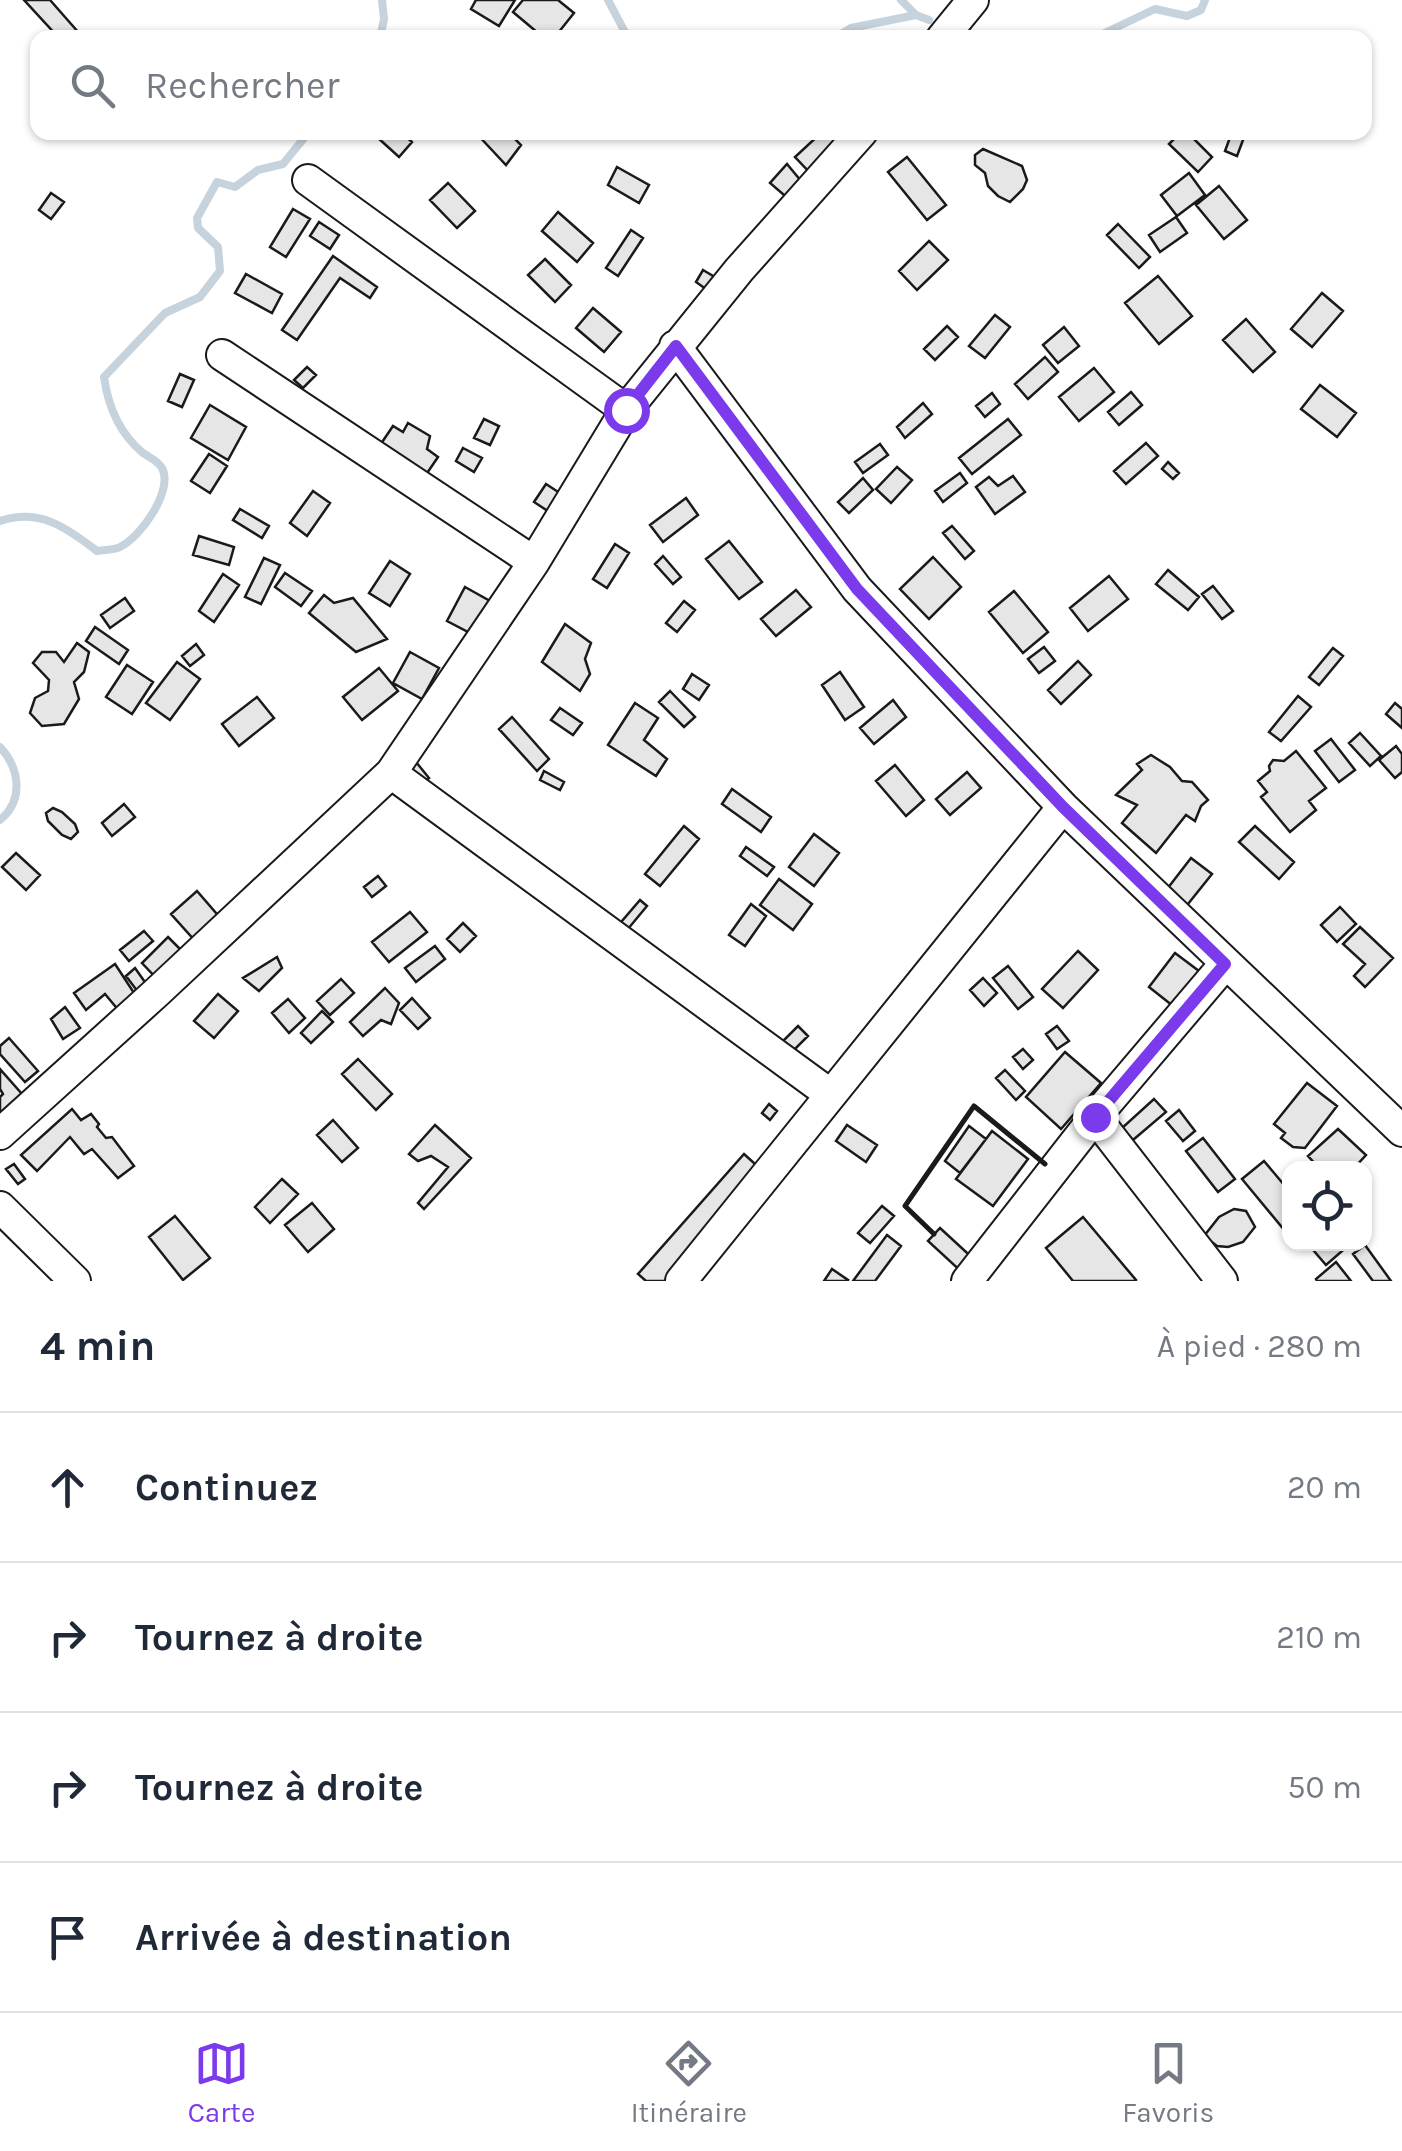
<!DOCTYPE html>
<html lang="fr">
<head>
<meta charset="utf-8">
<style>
	body { margin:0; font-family:Karla,sans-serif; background:#f2f2f3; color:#1f2937 }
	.controls { position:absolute; right:30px; bottom:30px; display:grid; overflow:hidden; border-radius:20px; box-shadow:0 2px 8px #0004 }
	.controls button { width:90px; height:90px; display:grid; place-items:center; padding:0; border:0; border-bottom:2px solid #e0e1e3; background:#fff; color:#1f2937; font:50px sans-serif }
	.stop { position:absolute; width:30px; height:30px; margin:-22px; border:8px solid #7c3aed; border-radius:50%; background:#fff }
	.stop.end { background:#7c3aed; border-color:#fff; box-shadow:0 2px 10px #0008 }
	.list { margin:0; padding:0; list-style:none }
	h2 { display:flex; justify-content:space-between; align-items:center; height:130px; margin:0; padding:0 40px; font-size:42px }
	h2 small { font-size:32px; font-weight:400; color:#747a83 }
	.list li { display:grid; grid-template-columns:65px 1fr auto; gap:30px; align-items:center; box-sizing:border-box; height:150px; padding:0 40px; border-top:2px solid #e0e1e3 }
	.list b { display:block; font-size:38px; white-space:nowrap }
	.list em { font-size:32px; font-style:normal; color:#747a83 }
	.icon { flex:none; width:55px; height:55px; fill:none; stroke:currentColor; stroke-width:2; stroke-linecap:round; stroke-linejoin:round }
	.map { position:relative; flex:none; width:1402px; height:1281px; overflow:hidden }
	.search { position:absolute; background:#fff; box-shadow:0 2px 8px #0004; left:30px; right:30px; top:30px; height:110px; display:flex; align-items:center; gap:25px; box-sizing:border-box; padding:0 35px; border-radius:20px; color:#747a83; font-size:38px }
	.sheet { height:730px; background:#fff }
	nav { display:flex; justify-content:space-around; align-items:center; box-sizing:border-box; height:140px; border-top:2px solid #e0e1e3; background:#fff; font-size:28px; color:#747a83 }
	nav a { display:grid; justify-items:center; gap:5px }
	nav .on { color:#7c3aed }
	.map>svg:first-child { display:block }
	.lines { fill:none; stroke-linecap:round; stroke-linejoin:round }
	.stream { stroke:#c6d2dc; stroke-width:8 }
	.building { fill:#e6e6e6; stroke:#1a1a1a; stroke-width:2.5 }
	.minor-casing { stroke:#1a1a1a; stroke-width:34 }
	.minor { stroke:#fff; stroke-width:30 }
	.wall { stroke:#1a1a1a; stroke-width:5 }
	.route { stroke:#7c3aed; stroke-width:12 }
</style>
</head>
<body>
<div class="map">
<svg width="1402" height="1281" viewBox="0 0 1402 1281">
	<rect width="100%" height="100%" fill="#fff"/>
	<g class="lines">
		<!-- stream -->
		<path class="stream" d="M608 0 628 38
			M901 0 916 15 929 20
			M970 36 974 38
			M380 38 384 19 382 0
			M835 38 851 28 916 15
			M1094 38 1155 9 1187 16 1201 10 1205 0
			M0 521C39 508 66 527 97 551 104 550 114 550 120 547 141 537 174 490 162 468 157 460 150 458 143 453 120 434 108 406 104 377L165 313 200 297 220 271 218 247 198 228 197 218 217 182 235 187 258 170 283 164 309 132
			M0 747C20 769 24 800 0 820"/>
	</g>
	<!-- building -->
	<path class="building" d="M24 0H50L79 33 75 38H59Z
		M476 0H515L499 26 471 9Z
		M523 0H558L574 13 554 38H544L513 12Z
		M381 132H401L412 142 399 157 377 137Z
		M508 132 521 145 506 165 476 133Z
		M822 132H836L847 144 813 176 795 157Z
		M1181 132H1187L1212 157 1198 172 1169 144Z
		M1232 132H1246L1237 156 1225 151Z
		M983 149 1022 166 1027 180 1023 189 1010 202 998 196 988 186 985 173 975 165V155Z
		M907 157 946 205 927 220 888 172Z
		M787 164 806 187 791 201 770 183Z
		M617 167 649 185 639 203 608 185Z
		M1189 173 1205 195 1177 216 1161 195Z
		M448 183 475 211 457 228 430 200Z
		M1219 186 1247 220 1224 239 1196 205Z
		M51 193 64 202 51 219 39 210Z
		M293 209 310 219 286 257 270 247Z
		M558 212 593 243 577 262 542 231Z
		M1176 217 1187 233 1160 252 1149 235Z
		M319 222 339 235 330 249 310 236Z
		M1118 224 1150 257 1139 268 1107 235Z
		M631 230 643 238 618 276 606 268Z
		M929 241 948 260 917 290 899 271Z
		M333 256 377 287 370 298 340 278 297 340 282 330Z
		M545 259 571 285 555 302 528 275Z
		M703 270 718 279 710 292 696 282Z
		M246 274 282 294 272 313 235 293Z
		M1158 276 1192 316 1159 344 1125 303Z
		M1322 293 1343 311 1312 347 1291 329Z
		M593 308 621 332 604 352 576 328Z
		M995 315 1010 327 985 358 969 346Z
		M1246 319 1275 352 1253 372 1223 340Z
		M947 326 958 337 935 360 924 349Z
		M1064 327 1079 346 1058 363 1043 345Z
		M1045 357 1058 372 1028 399 1015 384Z
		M307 367 316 375 303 388 294 380Z
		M1094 368 1114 392 1079 421 1059 397Z
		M180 374 194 380 182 407 168 401Z
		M1320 385 1356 413 1337 437 1301 409Z
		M1131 392 1142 405 1119 425 1108 412Z
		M992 393 1000 404 985 417 976 406Z
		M923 403 932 414 905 438 897 427Z
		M210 405 246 427 228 460 191 438Z
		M484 419 499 426 490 445 474 438Z
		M1008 419 1021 435 972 474 959 458Z
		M408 423 430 436 427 449 438 457 419 485 374 454 393 426 403 432Z
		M1146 443 1158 456 1126 484 1114 471Z
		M880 444 888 455 863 473 855 462Z
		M463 448 482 458 474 472 456 461Z
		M209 454 227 466 210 493 191 481Z
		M1168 462 1179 473 1173 479 1162 469Z
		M897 467 912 480 891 503 876 489Z
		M960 473 967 483 943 502 935 491Z
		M1013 476 1025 492 995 514 976 487 989 477 998 486Z
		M863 478 873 490 849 513 838 502Z
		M546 484 569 499 557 517 534 502Z
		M313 491 330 503 307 536 290 523Z
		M686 498 698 515 663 542 650 525Z
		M240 509 269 526 262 538 233 520Z
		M952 526 974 551 965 559 943 533Z
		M199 536 234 547 229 565 193 555Z
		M729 541 762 582 739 599 706 559Z
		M615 544 629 553 607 588 593 579Z
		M663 556 681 577 673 584 655 564Z
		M933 557 961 587 929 619 900 589Z
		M264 558 280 565 261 604 245 597Z
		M390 561 410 574 390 606 369 593Z
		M1168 570 1199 597 1188 610 1156 584Z
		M285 573 312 591 301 606 275 587Z
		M223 574 239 585 214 622 199 611Z
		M1109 576 1128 599 1088 631 1070 608Z
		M1213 586 1233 611 1222 619 1202 594Z
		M465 587 490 601 472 634 447 621Z
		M796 590 811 607 776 636 761 619Z
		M1014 591 1048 632 1023 653 989 612Z
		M324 595 334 603 353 598 387 639 356 652 309 613Z
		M125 598 134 611 110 628 101 615Z
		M684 601 695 610 677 632 666 623Z
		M565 624 591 643 585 659 590 674 580 691 542 662Z
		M95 627 128 650 119 664 86 641Z
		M77 643 89 652 84 672 74 682 79 699 64 724 42 726 30 713 35 698 48 691 49 680 33 663 42 652H56L64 662Z
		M196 644 204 655 190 666 182 656Z
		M1044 647 1055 661 1039 673 1028 659Z
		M1333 648 1343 656 1319 685 1309 677Z
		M410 652 439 668 422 699 393 683Z
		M1078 661 1091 675 1061 704 1048 690Z
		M177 662 200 679 170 720 146 703Z
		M127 665 153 682 132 714 106 697Z
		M379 668 398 691 362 720 343 697Z
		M840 672 864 707 845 720 822 685Z
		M692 674 709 685 699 700 683 689Z
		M670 691 695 717 684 727 659 702Z
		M1298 696 1311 707 1281 741 1269 732Z
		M257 697 274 718 239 746 222 724Z
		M893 700 906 717 874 744 860 728Z
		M635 703 658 718 644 740 667 759 656 776 608 745Z
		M1395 703 1402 709V728L1386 714Z
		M560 708 582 723 573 735 551 720Z
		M512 717 549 759 537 771 499 729Z
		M1360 733 1381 756 1370 766 1349 743Z
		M1331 739 1355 770 1339 782 1315 751Z
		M1396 746 1402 754V772L1395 778 1379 760Z
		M1296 751 1326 788 1309 801 1316 810 1290 832 1261 797 1267 792 1258 781 1270 771 1269 766 1273 760 1284 761Z
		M1151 755 1170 767 1182 781 1192 782 1208 800 1201 806 1195 821 1186 815 1156 853 1122 823 1137 805 1116 795 1142 770 1137 764Z
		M416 762 429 778 412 792 399 775Z
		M895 765 924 800 906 816 876 781Z
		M544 771 564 782 560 790 540 780Z
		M967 772 981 788 950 815 936 799Z
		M732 789 771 817 761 832 722 804Z
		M124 804 135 817 112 836 102 823Z
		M53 808 62 812 75 824 78 832 71 839 62 835 48 821 46 813Z
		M684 826 699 839 660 886 645 874Z
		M1255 826 1294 862 1279 879 1239 842Z
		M814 834 839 853 814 886 789 867Z
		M746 847 774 867 767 876 740 856Z
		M16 853 40 875 26 890 2 867Z
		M1191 858 1212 874 1184 909 1164 893Z
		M378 876 386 886 372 897 364 887Z
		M779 879 812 904 793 930 760 905Z
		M197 891 222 920 197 943 171 914Z
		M640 900 647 906 623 935 616 928Z
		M751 904 766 916 745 946 729 935Z
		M1340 907 1356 924 1337 942 1321 925Z
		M410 912 427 932 389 962 372 942Z
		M463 923 476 936 460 952 447 939Z
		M1360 927 1393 958 1365 987 1354 976 1365 964 1343 944Z
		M144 931 153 941 129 961 120 950Z
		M168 937 186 955 159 981 142 963Z
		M435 946 445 959 416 982 405 968Z
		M1078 951 1098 970 1063 1008 1042 989Z
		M1175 953 1199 971 1173 1006 1149 987Z
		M277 957 282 968 259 991 243 978Z
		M115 964 140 1002 120 1012 105 994 86 1010 74 993Z
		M1008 966 1033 997 1018 1009 993 978Z
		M135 968 147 985 138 992 126 976Z
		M983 978 997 993 984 1006 970 990Z
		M341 979 354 993 330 1015 317 1001Z
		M385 988 399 1003 391 1024 381 1020 363 1036 350 1022Z
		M218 994 238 1011 214 1038 194 1021Z
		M412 998 430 1018 418 1029 400 1010Z
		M288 999 305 1018 289 1033 272 1013Z
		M65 1007 80 1028 63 1039 51 1019Z
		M322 1011 333 1022 311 1043 301 1033Z
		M798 1026 808 1036 789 1055 779 1045Z
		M1057 1026 1069 1041 1057 1049 1046 1034Z
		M9 1038 38 1071 25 1082 0 1054V1046Z
		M1023 1049 1033 1060 1023 1069 1013 1057Z
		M1065 1052 1101 1083 1061 1129 1026 1097Z
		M358 1059 392 1094 376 1110 342 1074Z
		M0 1069 30 1103 0 1127V1097L3 1094 0 1089Z
		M1005 1070 1025 1091 1016 1100 996 1078Z
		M1307 1083 1337 1106 1305 1148 1293 1147 1281 1138 1285 1133 1274 1124Z
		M1154 1099 1166 1112 1133 1140 1122 1128Z
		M769 1104 777 1111 770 1120 762 1113Z
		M72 1109 81 1120 91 1114 99 1124 97 1127 106 1138 112 1137 134 1166 118 1178 92 1149 84 1154 70 1137 37 1171 21 1155Z
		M1179 1110 1195 1131 1183 1141 1166 1121Z
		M333 1120 358 1148 342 1162 317 1135Z
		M435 1125 471 1158 424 1209 418 1203 448 1167 431 1156 418 1161 409 1154Z
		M847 1125 877 1145 866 1162 836 1141Z
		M969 1126 986 1139 960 1173 945 1161Z
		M1338 1129 1366 1155 1354 1168H1319L1308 1156Z
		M992 1131 1028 1159 993 1206 956 1179Z
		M1203 1138 1235 1179 1218 1192 1186 1151Z
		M744 1154 777 1184 692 1281H646L638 1274Z
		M1264 1161 1290 1192V1237L1242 1179Z
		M14 1164 25 1179 18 1184 6 1169Z
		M282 1179 298 1194 270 1223 255 1207Z
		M312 1203 334 1229 308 1252 285 1225Z
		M882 1206 894 1216 870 1243 858 1233Z
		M1234 1209 1246 1211 1255 1227 1243 1242 1228 1247 1217 1246 1204 1236 1219 1217Z
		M175 1216 210 1258 183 1280 149 1237Z
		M1083 1217 1136 1280 1135 1281H1073L1046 1248Z
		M940 1228 977 1262 965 1275 928 1241Z
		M887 1235 901 1246 875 1281H853Z
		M1308 1244H1348L1349 1245 1326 1265Z
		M1365 1245 1391 1281H1373L1353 1254Z
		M1336 1262 1351 1281H1317L1316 1279Z
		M832 1269 848 1280 847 1281H824Z"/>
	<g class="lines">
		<!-- minor casing -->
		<g class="minor-casing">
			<path id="minor" d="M942 38 973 0
				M308 180 626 410
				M675 346 857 589 1063 807 1402 1131
				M222 355 534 562
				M391 773 534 562 626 410 739 270 862 132
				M0 1134 156 993 391 773 831 1095
				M0 1207 75 1281
				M681 1281 1063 807
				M967 1281 1095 1117
				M1222 1281 1095 1117 1225 964"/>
		</g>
		<!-- minor -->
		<use href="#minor" class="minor"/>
		<!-- wall -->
		<path class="wall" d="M934 1234 905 1206 974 1106 1045 1164"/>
	</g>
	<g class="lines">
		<!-- route -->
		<path class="route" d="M626 410 676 346 857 589 1063 807 1225 964 1095 1117"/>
	</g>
</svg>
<div class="controls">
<button><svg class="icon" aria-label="locate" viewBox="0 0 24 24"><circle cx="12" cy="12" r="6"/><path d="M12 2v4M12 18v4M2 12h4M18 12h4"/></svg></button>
</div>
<div class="stop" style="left:626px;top:410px"></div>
<div class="stop end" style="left:1095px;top:1117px"></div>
<div class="search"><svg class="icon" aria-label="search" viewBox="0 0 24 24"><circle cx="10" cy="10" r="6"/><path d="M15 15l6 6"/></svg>Rechercher</div>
</div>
<section class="sheet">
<h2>4 min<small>À pied · 280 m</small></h2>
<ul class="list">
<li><svg class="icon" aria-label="ahead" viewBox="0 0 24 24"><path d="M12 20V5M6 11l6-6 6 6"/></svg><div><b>Continuez</b></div><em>20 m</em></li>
<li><svg class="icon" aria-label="right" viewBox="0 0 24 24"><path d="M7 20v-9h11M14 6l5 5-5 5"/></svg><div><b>Tournez à droite</b></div><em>210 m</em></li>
<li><svg class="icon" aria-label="right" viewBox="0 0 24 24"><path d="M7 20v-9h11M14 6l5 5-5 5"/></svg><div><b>Tournez à droite</b></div><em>50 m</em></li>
<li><svg class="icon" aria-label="arrive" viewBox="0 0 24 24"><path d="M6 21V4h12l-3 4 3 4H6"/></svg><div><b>Arrivée à destination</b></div></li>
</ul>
</section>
<nav>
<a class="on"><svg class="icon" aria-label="map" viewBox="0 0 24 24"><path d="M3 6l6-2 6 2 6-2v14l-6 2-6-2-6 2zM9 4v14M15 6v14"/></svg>Carte</a>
<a><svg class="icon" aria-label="directions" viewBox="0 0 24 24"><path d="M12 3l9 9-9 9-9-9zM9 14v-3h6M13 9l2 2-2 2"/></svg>Itinéraire</a>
<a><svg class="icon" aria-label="saved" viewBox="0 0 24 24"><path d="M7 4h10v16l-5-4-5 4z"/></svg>Favoris</a>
</nav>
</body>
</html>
